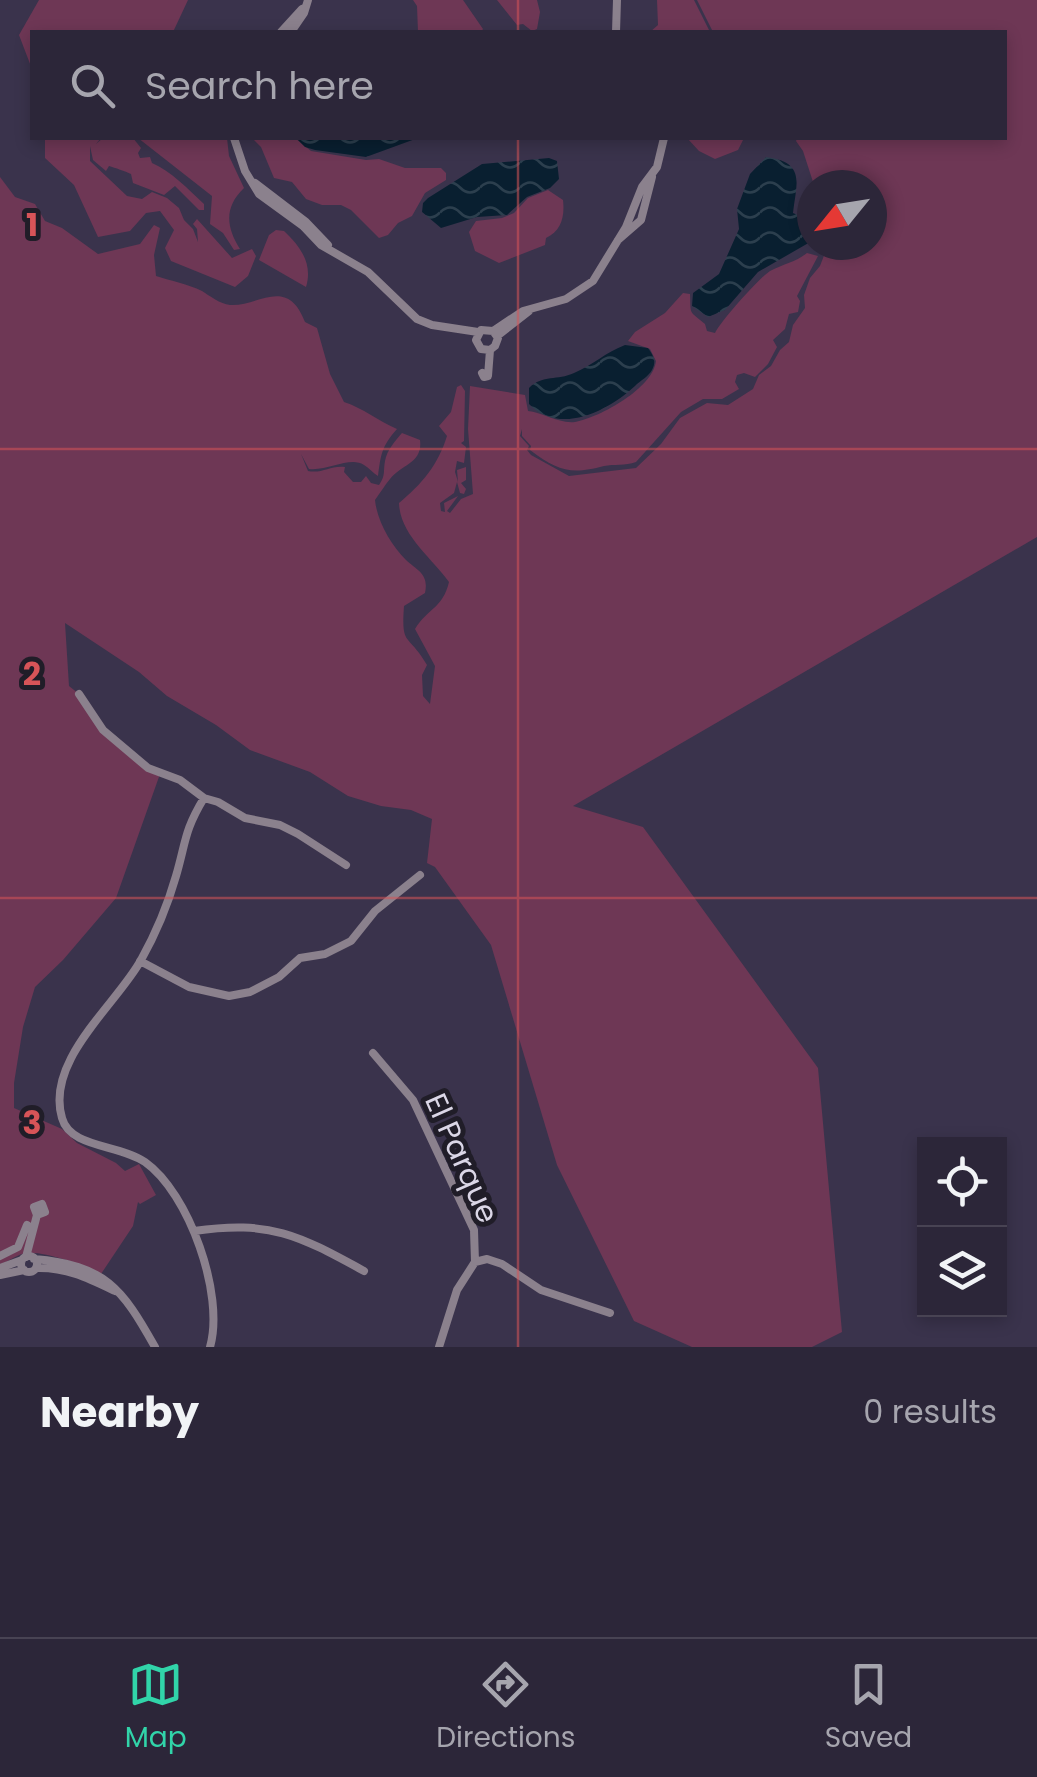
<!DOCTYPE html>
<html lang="en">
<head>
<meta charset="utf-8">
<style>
	body { margin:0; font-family:Poppins,sans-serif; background:#383244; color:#f1f3f6 }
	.controls { position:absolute; right:30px; bottom:30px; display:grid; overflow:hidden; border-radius:0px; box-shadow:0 5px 15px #0003 }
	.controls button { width:90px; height:90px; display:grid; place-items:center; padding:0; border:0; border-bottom:2px solid #484353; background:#2c2639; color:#f1f3f6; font:50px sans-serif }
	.compass { position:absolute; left:797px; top:170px; width:90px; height:90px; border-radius:50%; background:#2c2639; box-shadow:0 5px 15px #0003; rotate:240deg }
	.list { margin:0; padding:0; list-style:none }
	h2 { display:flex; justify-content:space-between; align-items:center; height:130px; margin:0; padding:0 40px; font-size:42px }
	h2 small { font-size:32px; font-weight:400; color:#a6a5ae }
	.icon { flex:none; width:55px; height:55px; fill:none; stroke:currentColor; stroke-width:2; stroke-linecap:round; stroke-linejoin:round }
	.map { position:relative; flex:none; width:1037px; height:1347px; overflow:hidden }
	.search { position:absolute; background:#2c2639; box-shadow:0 5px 15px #0003; left:30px; right:30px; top:30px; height:110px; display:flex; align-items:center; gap:25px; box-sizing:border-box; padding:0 35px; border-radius:0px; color:#a6a5ae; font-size:38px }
	.sheet { height:290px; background:#2c2639 }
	nav { display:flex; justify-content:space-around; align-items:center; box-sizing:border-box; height:140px; border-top:2px solid #484353; background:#2c2639; font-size:28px; color:#a6a5ae }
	nav a { display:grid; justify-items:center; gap:5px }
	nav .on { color:#31d4a9 }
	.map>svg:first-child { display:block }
	.grass { fill:#6e3755 }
	.water { fill:url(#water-waves) }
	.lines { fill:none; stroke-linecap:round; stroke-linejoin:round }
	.street { stroke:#8b818d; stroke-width:8 }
	.grid { fill:none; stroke:#d75458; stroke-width:2.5; stroke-opacity:0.55 }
	.labels { text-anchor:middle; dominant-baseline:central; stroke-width:10; stroke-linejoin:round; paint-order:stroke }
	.street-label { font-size:30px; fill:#dbd7e7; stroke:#201d28 }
	.grid-label { font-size:32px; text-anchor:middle; font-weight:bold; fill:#d75458; stroke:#201d28; stroke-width:10; stroke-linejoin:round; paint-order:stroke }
</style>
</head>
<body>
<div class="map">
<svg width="1037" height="1347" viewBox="0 0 1037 1347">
	<defs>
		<pattern id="water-waves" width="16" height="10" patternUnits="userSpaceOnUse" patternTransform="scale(2.5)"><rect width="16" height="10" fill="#091f30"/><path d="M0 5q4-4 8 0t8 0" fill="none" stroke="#2c3f4e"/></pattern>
	</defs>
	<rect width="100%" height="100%" fill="#3a334c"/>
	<!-- grass -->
	<path class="grass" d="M39 0H188L173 32H32V69L19 35Z
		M413 0H463L483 29 481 32H418L417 6Z
		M497 0H537L540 12 537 29 532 31 523 24 517 25Z
		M657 0H694L710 32H650L658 25Z
		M697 0H1037V537L573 806 643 827 818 1068 842 1332 812 1347H692L634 1321 557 1165 491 945 435 867 427 863 432 819 411 810 381 806 348 796 310 772 250 750 216 725 167 696 139 672 65 623 69 686 79 694 94 718 160 774 116 898 63 960 35 987 23 1027 14 1083V1108L62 1129 77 1143 116 1163 125 1171 139 1164 156 1195 140 1204 138 1202 133 1226 101 1274C86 1266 38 1248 22 1254 15 1256 8 1262 0 1264V177L15 197 35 204 45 221 62 228 98 254 140 244 154 225 160 228 154 255 156 276C171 281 188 284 202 291 210 296 220 304 230 305 258 307 287 275 305 322L317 328 330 374 344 402C363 408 378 421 397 429 381 447 381 455 378 476 373 473 369 468 364 465 350 456 329 471 309 469L301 454 308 471C322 474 331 465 345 467L344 472 353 482H361L366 476 371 483 379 485C386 475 383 471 385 461 387 450 395 441 402 433L420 440C423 463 402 464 390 479 385 485 380 493 375 500 377 521 391 545 406 560 418 571 429 574 425 593L404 606C401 648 408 632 427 665L422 675 423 696 430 704 435 666 415 629C428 608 443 608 449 582 432 558 400 535 399 503 422 484 438 465 447 436L439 426 451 412 457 387 461 385 465 391 464 441 461 443 466 447 464 463 457 461 455 472 458 482 457 470 466 467V480L461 483 466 489 464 494 460 493 457 482 454 493 440 503 441 511 445 512 444 503 458 496 447 511 450 513 461 499 473 494 468 429 470 386 525 395 528 411C542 412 559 424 575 422 601 417 653 388 656 361L650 349 628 341 635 332 665 313 683 293 690 294C691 315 688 310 705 324L707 331 715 333C721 321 759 278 770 271 783 264 796 262 807 253L818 256 797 296 800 301 798 312 789 314 785 329 773 340 777 347 768 364 755 377 744 373 737 375 735 382 739 389 722 399H703L681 412 636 462C625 466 614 464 604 466 571 475 558 471 530 450L531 446 522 436V429L520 436 529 446 527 450 531 455 569 476 636 468 661 444 680 418 707 403 728 405 753 389 759 375 771 366 780 350 789 342 793 325 805 308 804 295 810 278 820 266 828 245H872V185H814L803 151 796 141 797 138H1004V32H713Z
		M45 138H101L96 144 103 138H133L141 148 138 153 140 158 150 157 152 163C171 171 188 189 204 204V210H199L175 186 164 195 133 183 131 174C125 171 115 168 109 166L106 171 93 160 90 146V161L127 196 142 199 152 192 167 198 179 208 184 220 193 229 198 242 197 229 193 224 197 219 232 258 252 249 256 256 248 276 235 287 171 261 165 248 174 230 160 211 146 213 130 231 98 237 74 185 45 158Z
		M138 138H227L229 156 244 188C224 207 226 227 240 249L234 250 223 233 210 224 212 196Z
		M252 138H295L311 151 366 160 379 159 405 168H441L446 173V180L425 193 412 216 398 223 388 235 379 238 351 210 341 205H322L306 199 292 182 274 178 261 147Z
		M687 138H744L738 150 715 159 699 151Z
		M548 190 563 200C565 217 561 231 546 238L545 245 499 263 475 251 469 232 476 221 502 218 514 213 528 198Z
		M276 230 284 231C301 247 313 264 306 287L259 260 269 235Z"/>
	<!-- water -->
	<path class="water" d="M296 138H418L366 157 315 150 305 147Z
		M766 157C807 162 796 185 793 213 809 220 812 222 812 241L758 272 725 310 708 317 692 306 693 293 719 274 739 229 737 209 750 174Z
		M549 158 557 161 559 179 550 188 527 197 507 215 477 217 441 228 422 212 423 203 428 198 482 164Z
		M625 345 648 348C653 355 657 361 652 370 649 376 640 381 635 386 608 411 560 436 529 404V388C543 374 557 381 574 373 593 365 606 352 625 345Z"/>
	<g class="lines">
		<!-- street -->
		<path class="street" d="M281 32 302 9
			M291 32 304 13 308 0
			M616 32 617 0
			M234 138 245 171 259 194 303 226 321 245 368 272 417 319 432 325 478 332
			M255 183 306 222 328 245
			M618 240 641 220 652 177
			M493 331 498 338 495 346 490 350 481 349 476 340 481 330 493 331 523 311 566 299 593 281 626 227 642 187 657 167 664 138
			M497 336 529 311
			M482 373 484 377 488 376 490 350
			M79 694 103 730 148 768 180 780 204 798 218 802 245 818 280 825 298 834 346 865
			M204 798C184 831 186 842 176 876 168 904 155 935 141 960 117 1004 45 1060 62 1118 70 1148 119 1144 145 1162 189 1193 225 1295 210 1347
			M140 961 189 987 229 996 250 992 279 977 300 958 325 954 351 941 375 911 420 875
			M373 1053 413 1100 474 1230 475 1262 457 1290 439 1347
			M194 1231C271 1220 298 1235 364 1271
			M0 1256 18 1247 27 1225
			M21 1264a8 8 0 1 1 16 0a8 8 0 1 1-16 0Z
			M26 1257 37 1215 34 1207 42 1204 45 1212 37 1215
			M34 1259C105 1265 122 1288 155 1347
			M475 1262 487 1259 502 1264 541 1290 610 1313
			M0 1268 22 1260
			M36 1268C66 1267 88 1278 115 1291
			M0 1275 24 1270"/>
	</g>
	<!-- grid -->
	<path class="grid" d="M518 0V32M518 138V1347M0 449H1037M0 898H1037"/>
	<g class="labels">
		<!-- street labels -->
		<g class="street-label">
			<text transform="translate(462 1158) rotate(66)">El Parque</text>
		</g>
	</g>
	<g class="grid-label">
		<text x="32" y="236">1</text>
		<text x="32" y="685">2</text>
		<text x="32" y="1134">3</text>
	</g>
</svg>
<div class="controls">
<button><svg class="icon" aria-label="locate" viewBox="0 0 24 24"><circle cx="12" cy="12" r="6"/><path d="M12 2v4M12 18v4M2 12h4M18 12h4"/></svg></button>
<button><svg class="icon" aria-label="layers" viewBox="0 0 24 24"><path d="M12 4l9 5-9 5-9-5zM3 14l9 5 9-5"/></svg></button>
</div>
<svg class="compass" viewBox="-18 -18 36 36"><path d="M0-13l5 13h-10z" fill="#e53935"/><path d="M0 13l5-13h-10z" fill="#a6a5ae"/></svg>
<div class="search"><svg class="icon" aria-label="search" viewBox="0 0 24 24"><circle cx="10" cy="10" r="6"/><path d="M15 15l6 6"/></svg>Search here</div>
</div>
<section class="sheet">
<h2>Nearby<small>0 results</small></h2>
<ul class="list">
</ul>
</section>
<nav>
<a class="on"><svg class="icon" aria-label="map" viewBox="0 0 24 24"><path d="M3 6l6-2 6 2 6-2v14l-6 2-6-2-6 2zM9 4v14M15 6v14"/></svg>Map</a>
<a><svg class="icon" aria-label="directions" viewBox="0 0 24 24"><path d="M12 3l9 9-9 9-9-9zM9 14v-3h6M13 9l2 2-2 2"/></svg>Directions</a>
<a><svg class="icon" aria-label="saved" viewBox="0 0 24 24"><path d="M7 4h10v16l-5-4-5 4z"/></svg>Saved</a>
</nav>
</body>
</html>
